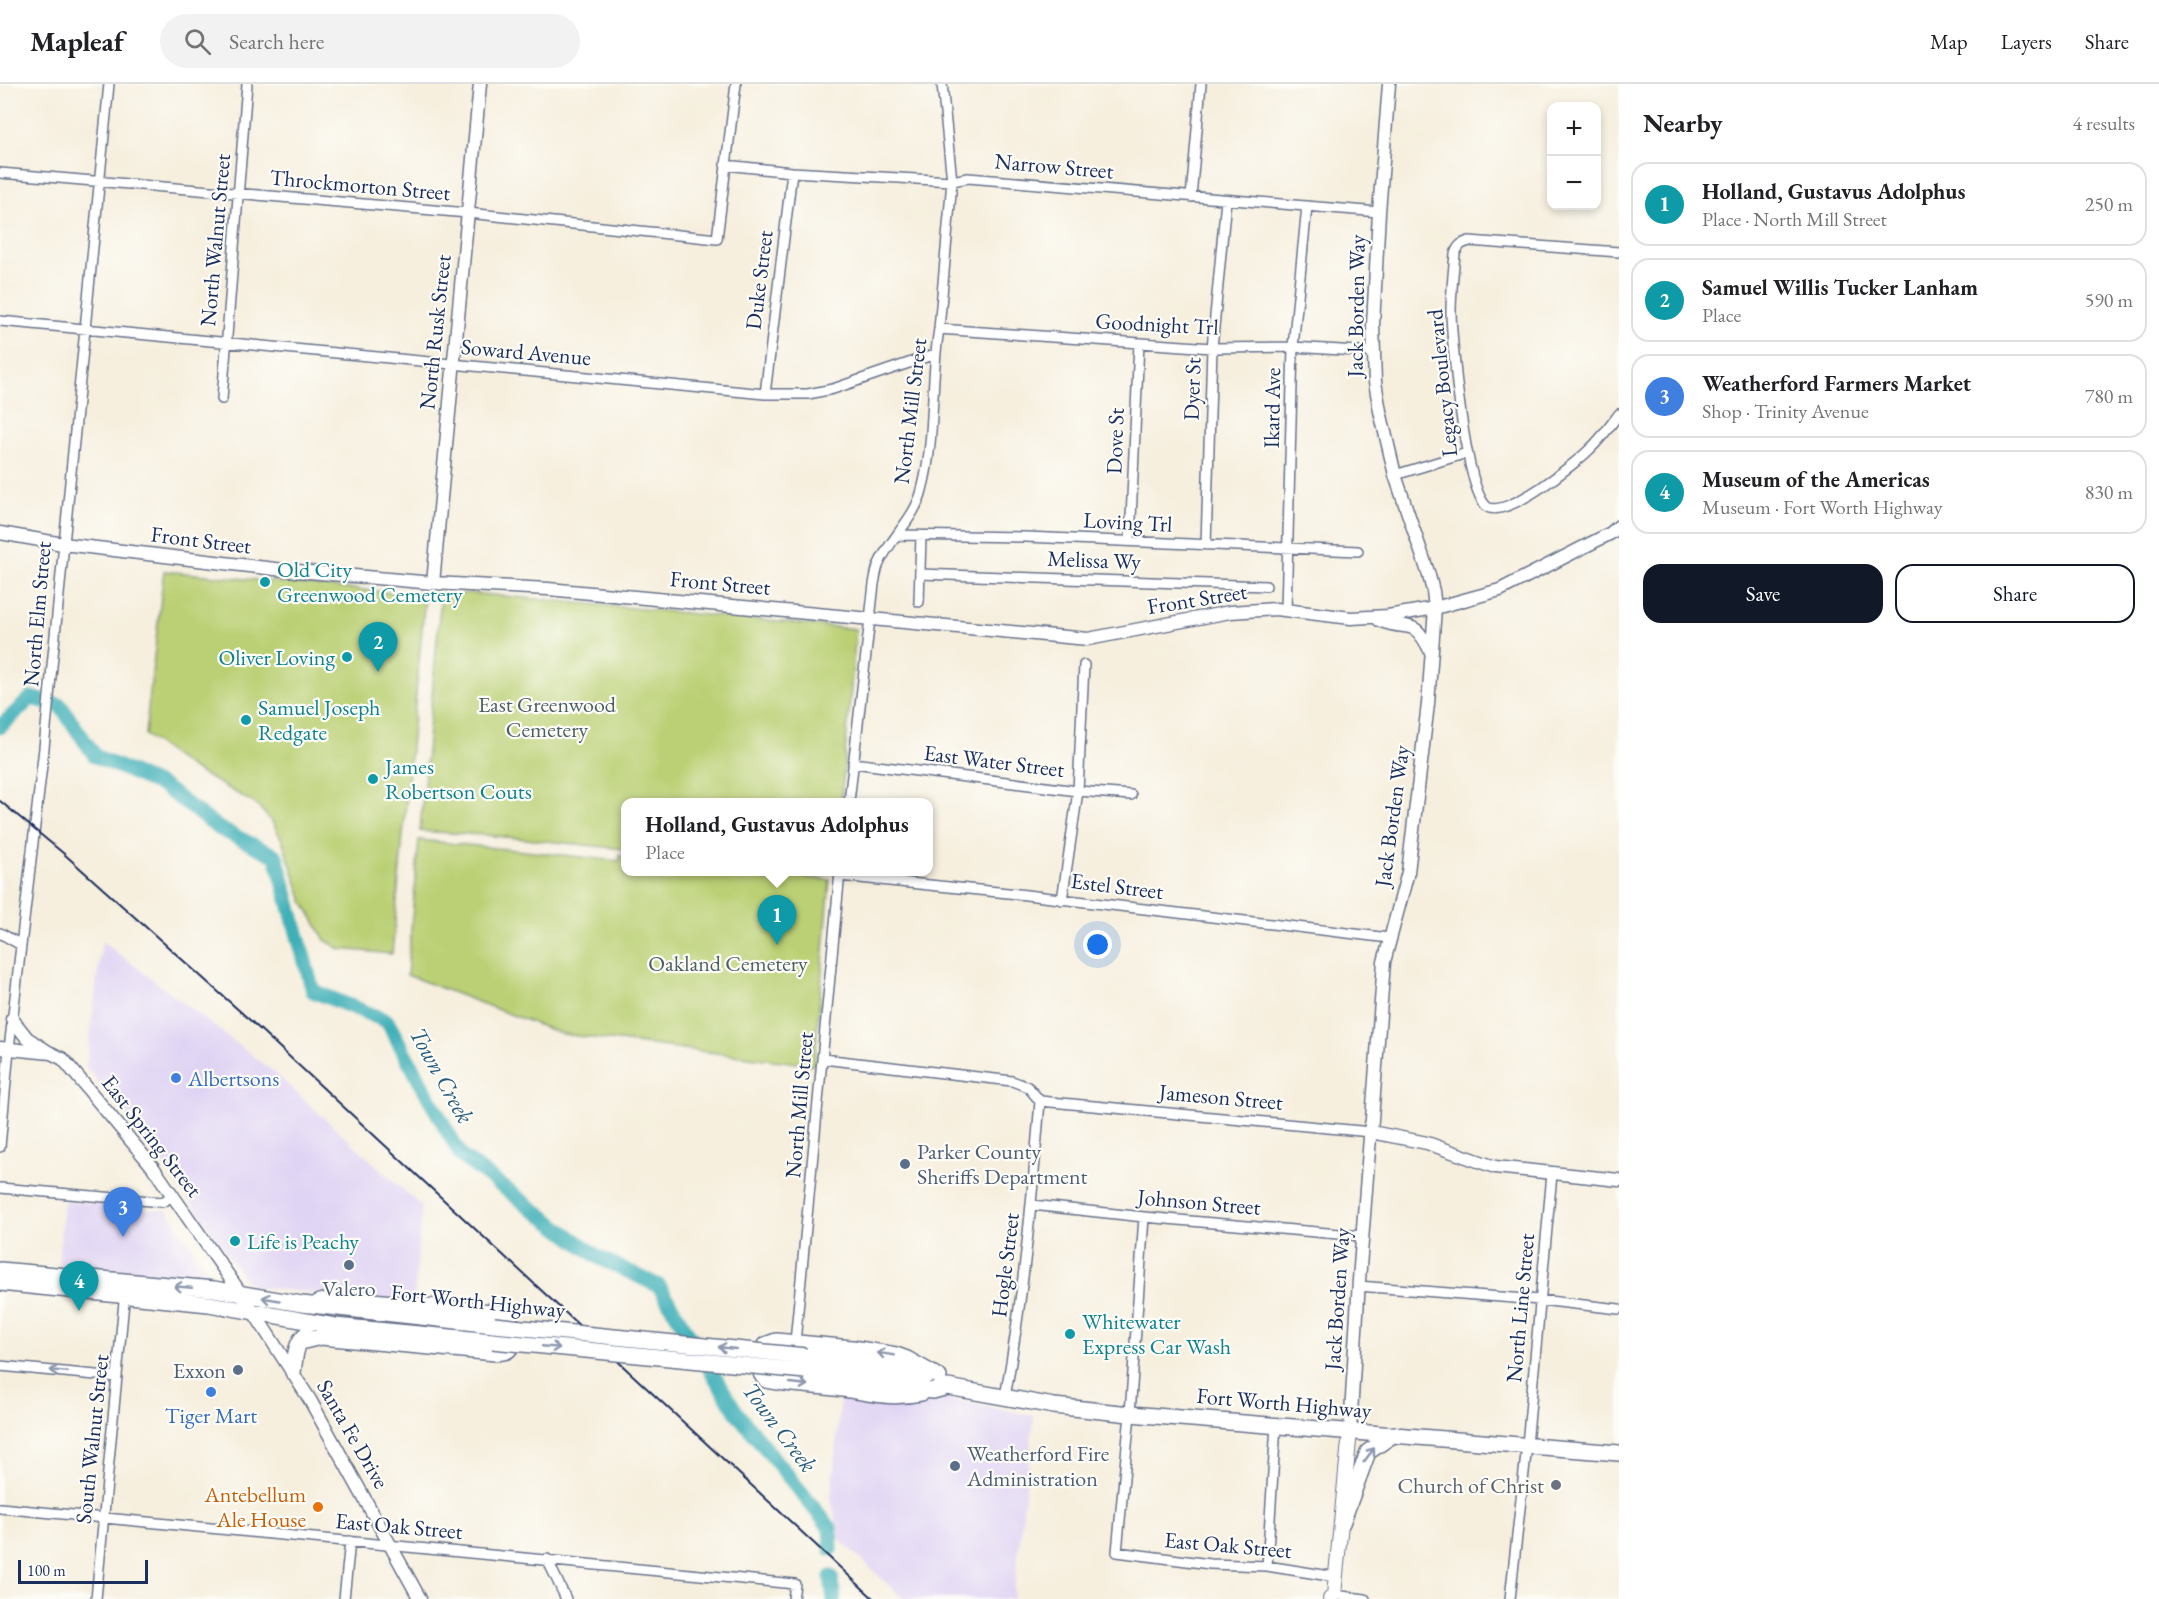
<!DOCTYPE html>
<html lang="en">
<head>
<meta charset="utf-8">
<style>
	body { margin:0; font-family:"EB Garamond",serif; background:#f2f2f2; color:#202124 }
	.controls { position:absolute; right:18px; top:18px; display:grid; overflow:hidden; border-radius:12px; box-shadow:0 3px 9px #0003 }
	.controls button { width:54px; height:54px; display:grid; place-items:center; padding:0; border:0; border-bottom:2px solid #e0e0e0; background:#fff; color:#202124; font:30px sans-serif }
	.scale { position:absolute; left:18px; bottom:15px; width:130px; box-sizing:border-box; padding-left:6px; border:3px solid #1b2f5e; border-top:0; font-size:16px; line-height:21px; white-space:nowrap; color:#1b2f5e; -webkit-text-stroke:4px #fdfcf7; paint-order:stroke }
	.you { position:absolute; left:1098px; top:861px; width:21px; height:21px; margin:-15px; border:4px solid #fff; border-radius:50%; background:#1a73e8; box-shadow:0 0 0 9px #1a73e833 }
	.badge { display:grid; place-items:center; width:39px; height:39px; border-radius:50%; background:#111827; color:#fff; font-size:20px; font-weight:700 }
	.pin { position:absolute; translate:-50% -50px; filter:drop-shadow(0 2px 3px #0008) }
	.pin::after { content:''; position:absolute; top:32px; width:21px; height:18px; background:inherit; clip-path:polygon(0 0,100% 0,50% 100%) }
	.popup { position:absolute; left:621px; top:714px; width:312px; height:78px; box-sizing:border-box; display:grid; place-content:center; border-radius:12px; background:#fff; filter:drop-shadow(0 2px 4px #0005); font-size:20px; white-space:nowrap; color:#757577 }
	.popup b { font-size:22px; color:#202124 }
	.popup::after { content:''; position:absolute; left:50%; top:100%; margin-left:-12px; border:12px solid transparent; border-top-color:#fff }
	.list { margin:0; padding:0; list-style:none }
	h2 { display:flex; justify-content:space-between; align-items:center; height:78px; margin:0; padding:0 24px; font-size:26px }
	h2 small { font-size:20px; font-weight:400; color:#757577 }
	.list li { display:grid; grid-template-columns:39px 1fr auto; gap:18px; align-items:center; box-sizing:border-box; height:84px; margin:0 12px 12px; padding:0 12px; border:2px solid #e0e0e0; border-radius:18px }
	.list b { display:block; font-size:22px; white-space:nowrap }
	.list p { margin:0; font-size:20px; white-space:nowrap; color:#757577 }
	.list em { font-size:20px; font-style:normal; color:#757577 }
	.actions { display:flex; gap:12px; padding:18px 24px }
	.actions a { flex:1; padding:14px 0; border:2px solid #111827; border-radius:18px; text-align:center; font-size:21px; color:#111827 }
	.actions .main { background:#111827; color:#fff }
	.icon { flex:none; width:33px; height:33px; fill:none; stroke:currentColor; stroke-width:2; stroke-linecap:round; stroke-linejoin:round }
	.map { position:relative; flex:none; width:1619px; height:1515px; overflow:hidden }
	header { display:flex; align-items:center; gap:36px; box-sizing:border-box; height:84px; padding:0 30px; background:#fff; border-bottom:2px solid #e0e0e0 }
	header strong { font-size:28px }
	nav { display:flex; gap:33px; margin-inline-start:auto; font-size:21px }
	.search { width:420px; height:54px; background:#f2f2f2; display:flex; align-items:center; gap:15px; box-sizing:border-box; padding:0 21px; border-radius:33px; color:#757577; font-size:22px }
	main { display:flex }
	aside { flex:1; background:#fff }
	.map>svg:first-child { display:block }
	.built { fill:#e0d4f4 }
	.green { fill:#bbd074; stroke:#6b8069; stroke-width:1.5 }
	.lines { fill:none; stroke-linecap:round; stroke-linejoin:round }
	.river { stroke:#40b0b8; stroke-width:15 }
	.minor-casing { stroke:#68728b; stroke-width:12 }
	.tertiary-casing { stroke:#68728b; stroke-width:15 }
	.secondary-casing { stroke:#68728b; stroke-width:16 }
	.primary-casing { stroke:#68728b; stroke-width:18 }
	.minor { stroke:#fff; stroke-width:9 }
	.tertiary { stroke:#fff; stroke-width:12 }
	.secondary { stroke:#fff; stroke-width:14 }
	.primary { stroke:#fff; stroke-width:15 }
	.rail { stroke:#1b2f5e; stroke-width:2 }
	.primary-bridge-casing { stroke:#68728b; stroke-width:18; stroke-linecap:butt }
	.primary-bridge { stroke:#fff; stroke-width:15 }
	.oneway { stroke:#8d97ae }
	.culture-dot { fill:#0f9aa8; stroke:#fdfcf7; stroke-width:2 }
	.shop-dot { fill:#3f7fe0; stroke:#fdfcf7; stroke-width:2 }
	.service-dot { fill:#5c6f8a; stroke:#fdfcf7; stroke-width:2 }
	.worship-dot { fill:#6b7280; stroke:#fdfcf7; stroke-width:2 }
	.food-dot { fill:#e8710a; stroke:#fdfcf7; stroke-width:2 }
	.labels { text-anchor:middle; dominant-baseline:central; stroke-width:4.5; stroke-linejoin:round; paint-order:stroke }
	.street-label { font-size:22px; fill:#1b2f5e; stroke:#fdfcf7 }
	.culture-label { font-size:22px; fill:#0d838f; stroke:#fdfcf7; text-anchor:start }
	.park-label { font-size:22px; fill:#4b5f65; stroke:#fdfcf7 }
	.shop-label { font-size:22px; fill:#366cbe; stroke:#fdfcf7; text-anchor:start }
	.service-label { font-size:22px; fill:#4e5e75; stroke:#fdfcf7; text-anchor:start }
	.worship-label { font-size:22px; fill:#5b616d; stroke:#fdfcf7; text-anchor:end }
	.food-label { font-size:22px; fill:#c56008; stroke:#fdfcf7; text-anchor:end }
	.water-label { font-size:24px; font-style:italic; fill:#285c7e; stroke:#fdfcf7 }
</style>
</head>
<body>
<header>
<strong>Mapleaf</strong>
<div class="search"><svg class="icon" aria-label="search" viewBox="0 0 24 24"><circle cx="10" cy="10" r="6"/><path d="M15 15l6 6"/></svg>Search here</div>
<nav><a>Map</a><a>Layers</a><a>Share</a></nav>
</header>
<main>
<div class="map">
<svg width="1619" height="1515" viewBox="0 0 1619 1515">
	<rect width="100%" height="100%" fill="#fdfcf7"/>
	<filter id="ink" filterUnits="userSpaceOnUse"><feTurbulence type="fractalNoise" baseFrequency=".0167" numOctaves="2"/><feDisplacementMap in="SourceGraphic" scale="12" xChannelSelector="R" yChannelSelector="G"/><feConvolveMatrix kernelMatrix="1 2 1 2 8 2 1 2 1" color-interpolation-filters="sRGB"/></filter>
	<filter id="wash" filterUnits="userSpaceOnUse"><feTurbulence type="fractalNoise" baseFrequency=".008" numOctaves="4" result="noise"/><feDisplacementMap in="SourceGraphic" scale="24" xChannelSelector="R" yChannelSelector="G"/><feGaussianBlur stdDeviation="1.35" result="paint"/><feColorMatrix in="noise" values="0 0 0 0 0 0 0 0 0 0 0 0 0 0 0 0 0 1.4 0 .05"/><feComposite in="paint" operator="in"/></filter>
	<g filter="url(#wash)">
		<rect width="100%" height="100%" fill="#f6efde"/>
		<!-- built -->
		<path class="built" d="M102 857 274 988 422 1123 414 1219 256 1203 246 1197 148 1058 121 1023 86 984Z
			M64 1117 167 1126 214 1196 58 1181Z
			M841 1309 932 1311 1034 1332 1013 1515H904L839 1455 831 1414Z"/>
		<!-- green -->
		<path class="green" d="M164 487 425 512 392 870 340 865 325 856 303 817 283 758 273 739 256 720 190 683 145 651Z
			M471 509 856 545 841 718H626L625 765 485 751 420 747 441 511Z
			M419 756 619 777 620 772 625 773 626 788H756L830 796 814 981 562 950 407 891Z"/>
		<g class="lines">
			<!-- river -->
			<path class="river" d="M0 643 31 614 60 621 95 672 164 703 220 745 276 772 313 907 387 937 461 1072 598 1173 659 1202 737 1329 830 1444 831 1465
				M831 1493 834 1515"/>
		</g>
	</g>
	<g filter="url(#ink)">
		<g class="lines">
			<!-- minor casing -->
			<g class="minor-casing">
				<path id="minor" d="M725 81 792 88 952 97 968 94 1379 128
					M0 89 468 129 717 155 736 0
					M1191 113 1201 0
					M1619 168 1469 157C1460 160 1458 162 1455 170 1453 190 1451 210 1451 229 1452 263 1465 401 1486 422 1503 438 1576 379 1590 365 1601 355 1610 342 1619 330
					M0 237 765 310H808L833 305 935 270
					M939 245 1212 264 1293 263 1373 268
					M765 310 792 88
					M222 315 247 0
					M1395 391 1467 369
					M897 451 1026 453 1358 467
					M1130 457 1139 259
					M1206 461 1212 264 1226 116
					M920 490 1266 502
					M919 518 921 452
					M1286 526 1293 263 1307 122
					M853 679 1078 707 1131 711
					M849 718 874 500C875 495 876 488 878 482 889 455 915 435 922 406 936 354 930 298 939 245L952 97 942 0
					M840 792 1018 810 1389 854
					M1062 816 1078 707 1084 581
					M0 849 21 861
					M823 975 1012 997 1028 1003 1040 1017 1371 1048
					M0 1063 9 965 44 664 109 0
					M0 1104 162 1118 173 1112
					M1032 1121 1144 1133 1362 1152
					M1144 1133 1130 1330 1117 1468 1210 1480 1267 1482 1336 1493
					M1358 1202 1540 1216 1619 1225
					M795 1258 840 788
					M0 1282 117 1293
					M1005 1313C1023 1215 1032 1117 1040 1017
					M0 1424 795 1500 793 1515
					M547 1475 566 1515
					M1267 1482 1276 1341
					M1334 1511 1365 1515
					M96 1515 125 1207
					M344 1515 350 1457
					M1510 1515 1527 1361 1552 1090"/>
			</g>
			<!-- tertiary casing -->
			<g class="tertiary-casing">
				<path id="tertiary" d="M1389 0 1379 128 1373 241 1375 298 1380 327 1395 391 1428 488 1433 507 1435 524 1428 620 1408 788 1384 878 1371 1048 1427 1059 1495 1083 1619 1096
					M0 449 63 460 275 485 433 499 548 505 1088 555 1230 528 1276 525 1351 534 1388 532 1435 524 1500 506 1611 449 1619 442
					M433 499 480 0
					M1379 536C1409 549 1412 530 1431 568
					M12 935 27 954 50 969
					M0 964 51 969 63 975 152 1082 253 1227 310 1316 420 1515
					M1350 1347 1359 1196 1371 1040"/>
			</g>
			<!-- secondary casing -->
			<g class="secondary-casing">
				<path id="secondary" d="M1330 1515 1334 1511 1350 1347"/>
			</g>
			<!-- primary casing -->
			<g class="primary-casing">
				<path id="primary" d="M0 1186 214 1205 302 1220 494 1241
					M0 1199 209 1220 335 1242 492 1257
					M300 1258 321 1253 496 1269C501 1268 507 1269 510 1264 517 1254 514 1234 502 1229L339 1214 319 1218
					M806 1272 928 1291
					M805 1287 933 1307 948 1303 1054 1322 1130 1330 1619 1369
					M293 1288C295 1275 295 1259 306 1250
					M922 1309C886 1316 870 1308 835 1304 812 1301 788 1301 766 1296 756 1288 760 1271 765 1261L776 1257 852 1264 896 1271 907 1275 939 1293
					M1342 1439 1368 1368 1394 1350"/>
			</g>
			<!-- minor -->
			<use href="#minor" class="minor"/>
			<!-- tertiary -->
			<use href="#tertiary" class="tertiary"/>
			<!-- secondary -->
			<use href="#secondary" class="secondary"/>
			<!-- primary -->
			<use href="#primary" class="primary"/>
			<!-- rail -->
			<path class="rail" d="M0 717 63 769 252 938 874 1515"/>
			<!-- primary-bridge casing -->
			<g class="primary-bridge-casing">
				<path id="primary-bridge" d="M494 1241 806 1272
					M492 1257 805 1287"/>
			</g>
			<!-- primary-bridge -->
			<use href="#primary-bridge" class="primary-bridge"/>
		</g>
		<!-- one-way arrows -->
		<defs><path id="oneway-shaft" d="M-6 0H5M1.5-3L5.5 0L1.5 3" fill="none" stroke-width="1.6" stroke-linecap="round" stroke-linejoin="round" transform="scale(1.5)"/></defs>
		<g class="oneway">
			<use href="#oneway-shaft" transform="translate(183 1203) rotate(-175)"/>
			<use href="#oneway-shaft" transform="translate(271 1215) rotate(-170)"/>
			<use href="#oneway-shaft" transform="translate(551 1263) rotate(5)"/>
			<use href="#oneway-shaft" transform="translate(727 1264) rotate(-174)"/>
			<use href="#oneway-shaft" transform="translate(886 1270) rotate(-171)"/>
			<use href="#oneway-shaft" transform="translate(59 1287) rotate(-175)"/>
			<use href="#oneway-shaft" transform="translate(799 1300) rotate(6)"/>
			<use href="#oneway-shaft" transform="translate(1369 1371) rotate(-53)"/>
		</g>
	</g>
	<!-- markers -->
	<g class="culture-dot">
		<circle cx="265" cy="498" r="6"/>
		<circle cx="347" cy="573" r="6"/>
		<circle cx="246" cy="636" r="6"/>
		<circle cx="373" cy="695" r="6"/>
		<circle cx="235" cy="1157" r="6"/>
		<circle cx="1070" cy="1250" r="6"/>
	</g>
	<g class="shop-dot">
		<circle cx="176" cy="994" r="6"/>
		<circle cx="211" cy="1308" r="6"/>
	</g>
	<g class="service-dot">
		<circle cx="905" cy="1080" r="6"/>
		<circle cx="349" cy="1181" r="6"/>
		<circle cx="238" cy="1286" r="6"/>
		<circle cx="955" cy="1382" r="6"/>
	</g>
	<circle class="worship-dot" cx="1556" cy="1401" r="6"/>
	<circle class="food-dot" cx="318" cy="1423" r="6"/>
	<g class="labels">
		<!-- street labels -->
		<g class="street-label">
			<text transform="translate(1054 82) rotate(5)">Narrow Street</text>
			<text transform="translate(360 101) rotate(5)">Throckmorton Street</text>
			<text transform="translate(215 156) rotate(-85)">North Walnut Street</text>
			<text transform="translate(759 196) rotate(-83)">Duke Street</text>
			<text transform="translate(1356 222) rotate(-89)">Jack Borden Way</text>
			<text transform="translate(1157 240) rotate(3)">Goodnight Trl</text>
			<text transform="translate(435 248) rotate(-84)">North Rusk Street</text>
			<text transform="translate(526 268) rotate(5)">Soward Avenue</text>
			<text transform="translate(1442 299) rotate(-96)">Legacy Boulevard</text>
			<text transform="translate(1192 305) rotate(-88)">Dyer St</text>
			<text transform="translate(1272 324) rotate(-89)">Ikard Ave</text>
			<text transform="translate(910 327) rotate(-83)">North Mill Street</text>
			<text transform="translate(1115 357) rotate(-88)">Dove St</text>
			<text transform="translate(1128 438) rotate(3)">Loving Trl</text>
			<text transform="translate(201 456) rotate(7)">Front Street</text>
			<text transform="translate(1094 476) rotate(2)">Melissa Wy</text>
			<text transform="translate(720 499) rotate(5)">Front Street</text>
			<text transform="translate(1197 515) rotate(-9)">Front Street</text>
			<text transform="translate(37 530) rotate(-85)">North Elm Street</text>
			<text transform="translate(994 677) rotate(7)">East Water Street</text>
			<text transform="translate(1392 732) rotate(-82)">Jack Borden Way</text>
			<text transform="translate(1117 802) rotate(7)">Estel Street</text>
			<text transform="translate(1221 1013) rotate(5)">Jameson Street</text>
			<text transform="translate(799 1021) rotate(-85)">North Mill Street</text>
			<text transform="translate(152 1052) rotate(52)">East Spring Street</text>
			<text transform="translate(1199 1118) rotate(5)">Johnson Street</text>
			<text transform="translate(1005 1181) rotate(-83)">Hogle Street</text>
			<text transform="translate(1337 1215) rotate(-86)">Jack Borden Way</text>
			<text transform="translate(478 1217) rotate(6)">Fort Worth Highway</text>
			<text transform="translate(1520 1224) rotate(-85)">North Line Street</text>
			<text transform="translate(1284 1319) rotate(5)">Fort Worth Highway</text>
			<text transform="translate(353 1350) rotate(60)">Santa Fe Drive</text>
			<text transform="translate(92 1355) rotate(-84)">South Walnut Street</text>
			<text transform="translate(399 1442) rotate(5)">East Oak Street</text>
			<text transform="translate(1228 1461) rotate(5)">East Oak Street</text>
		</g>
		<!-- culture labels -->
		<g class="culture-label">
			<text x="277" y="485">Old City<tspan x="277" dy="25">Greenwood Cemetery</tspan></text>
			<text x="335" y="573" text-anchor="end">Oliver Loving</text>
			<text x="258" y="623">Samuel Joseph<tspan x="258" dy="25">Redgate</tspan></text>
			<text x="385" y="682">James<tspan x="385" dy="25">Robertson Couts</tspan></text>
			<text x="247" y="1157">Life is Peachy</text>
			<text x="1082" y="1237">Whitewater<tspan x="1082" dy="25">Express Car Wash</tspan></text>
		</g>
		<!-- park labels -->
		<g class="park-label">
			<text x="547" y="620">East Greenwood<tspan x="547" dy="25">Cemetery</tspan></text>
			<text x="728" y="879">Oakland Cemetery</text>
		</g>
		<!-- shop labels -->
		<g class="shop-label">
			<text x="188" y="994">Albertsons</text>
			<text x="211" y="1331" text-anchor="middle">Tiger Mart</text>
		</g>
		<!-- service labels -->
		<g class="service-label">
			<text x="917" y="1067">Parker County<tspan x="917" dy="25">Sheriffs Department</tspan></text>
			<text x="349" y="1204" text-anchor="middle">Valero</text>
			<text x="226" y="1286" text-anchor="end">Exxon</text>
			<text x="967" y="1369">Weatherford Fire<tspan x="967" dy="25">Administration</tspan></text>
		</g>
		<!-- worship labels -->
		<g class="worship-label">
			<text x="1544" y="1401">Church of Christ</text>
		</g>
		<!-- food labels -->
		<g class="food-label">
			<text x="306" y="1410">Antebellum<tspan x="306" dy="25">Ale House</tspan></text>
		</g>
		<!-- water labels -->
		<g class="water-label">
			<text transform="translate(442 991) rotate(61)">Town Creek</text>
			<text transform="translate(780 1343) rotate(53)">Town Creek</text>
		</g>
	</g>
</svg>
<div class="controls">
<button>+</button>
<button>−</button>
</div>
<div class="scale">100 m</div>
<div class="you"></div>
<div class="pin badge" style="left:777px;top:861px;background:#0f9aa8">1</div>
<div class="popup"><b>Holland, Gustavus Adolphus</b>Place</div>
<div class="pin badge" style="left:378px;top:588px;background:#0f9aa8">2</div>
<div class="pin badge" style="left:123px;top:1153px;background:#3f7fe0">3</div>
<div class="pin badge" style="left:79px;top:1227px;background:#0f9aa8">4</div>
</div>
<aside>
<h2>Nearby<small>4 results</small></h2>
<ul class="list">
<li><span class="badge" style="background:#0f9aa8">1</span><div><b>Holland, Gustavus Adolphus</b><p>Place · North Mill Street</p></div><em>250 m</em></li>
<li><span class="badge" style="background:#0f9aa8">2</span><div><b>Samuel Willis Tucker Lanham</b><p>Place</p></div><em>590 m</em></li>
<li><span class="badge" style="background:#3f7fe0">3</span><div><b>Weatherford Farmers Market</b><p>Shop · Trinity Avenue</p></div><em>780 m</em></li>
<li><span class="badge" style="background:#0f9aa8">4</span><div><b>Museum of the Americas</b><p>Museum · Fort Worth Highway</p></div><em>830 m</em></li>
</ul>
<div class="actions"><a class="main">Save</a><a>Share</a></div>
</aside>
</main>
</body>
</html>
